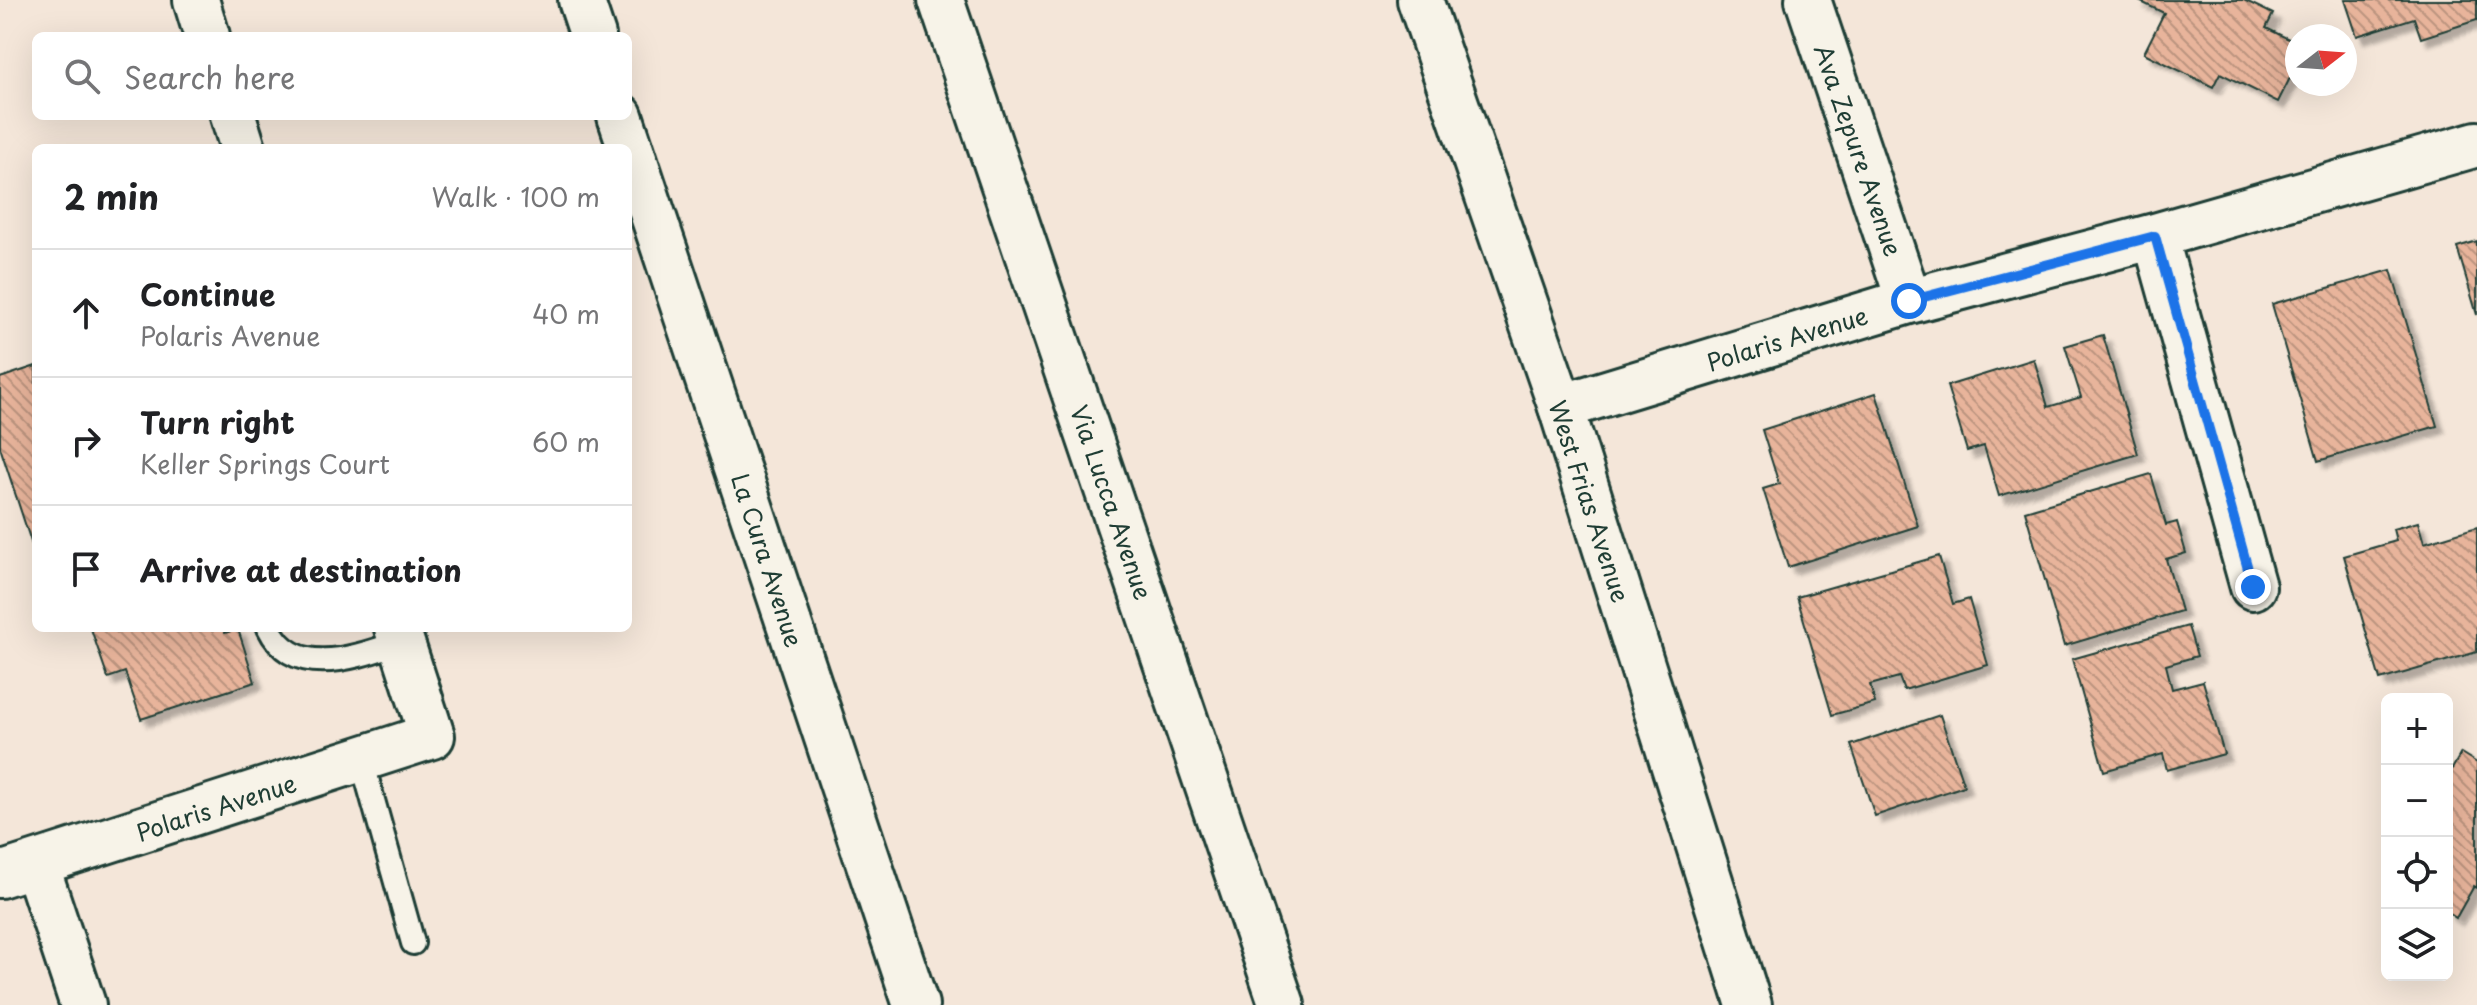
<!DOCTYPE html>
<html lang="en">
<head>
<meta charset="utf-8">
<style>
	body { margin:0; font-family:"Playpen Sans",sans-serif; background:#f6f6f6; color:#202124 }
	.controls { position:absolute; right:24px; bottom:24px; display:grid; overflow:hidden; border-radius:12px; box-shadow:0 8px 32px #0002 }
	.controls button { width:72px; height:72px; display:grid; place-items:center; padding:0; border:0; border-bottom:2px solid #e0e0e0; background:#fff; color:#202124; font:40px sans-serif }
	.compass { position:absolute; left:2285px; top:24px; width:72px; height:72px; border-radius:50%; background:#fff; box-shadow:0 8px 32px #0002; rotate:73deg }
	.stop { position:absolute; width:24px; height:24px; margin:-18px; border:6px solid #1a73e8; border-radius:50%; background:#fff }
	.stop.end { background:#1a73e8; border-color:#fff; box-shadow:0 2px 8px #0008 }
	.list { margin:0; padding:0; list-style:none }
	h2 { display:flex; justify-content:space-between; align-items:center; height:104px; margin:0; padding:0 32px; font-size:34px }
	h2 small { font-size:26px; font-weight:400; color:#757577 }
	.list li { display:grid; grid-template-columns:52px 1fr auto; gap:24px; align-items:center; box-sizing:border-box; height:128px; padding:0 32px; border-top:2px solid #e0e0e0 }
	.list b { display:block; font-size:30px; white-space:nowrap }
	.list p { margin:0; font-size:26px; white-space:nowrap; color:#757577 }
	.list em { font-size:26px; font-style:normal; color:#757577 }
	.icon { flex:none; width:44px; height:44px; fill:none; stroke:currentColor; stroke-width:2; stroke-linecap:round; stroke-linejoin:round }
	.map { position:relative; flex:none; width:2477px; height:1005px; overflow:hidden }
	.search { position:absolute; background:#fff; box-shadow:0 8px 32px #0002; left:32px; top:32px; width:600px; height:88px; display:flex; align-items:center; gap:20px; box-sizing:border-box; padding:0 28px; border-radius:12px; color:#757577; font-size:30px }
	.panel { position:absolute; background:#fff; box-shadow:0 8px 32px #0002; left:32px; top:144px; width:600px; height:488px; border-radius:12px }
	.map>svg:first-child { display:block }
	.building { fill:url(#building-back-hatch); stroke:#1f3d34; stroke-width:2; filter:url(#shadow) }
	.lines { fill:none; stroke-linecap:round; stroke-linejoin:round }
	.service-casing { stroke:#1f3d34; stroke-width:28 }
	.minor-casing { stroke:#1f3d34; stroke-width:50 }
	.tertiary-casing { stroke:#1f3d34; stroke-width:50 }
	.service { stroke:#f7f3e8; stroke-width:22 }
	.minor { stroke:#f7f3e8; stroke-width:44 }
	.tertiary { stroke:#f7f3e8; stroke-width:44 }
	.route { stroke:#1a73e8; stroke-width:10 }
	.labels { text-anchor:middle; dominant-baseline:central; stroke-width:6; stroke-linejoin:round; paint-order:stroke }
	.street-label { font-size:24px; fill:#1f3d34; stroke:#f7f3e8 }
</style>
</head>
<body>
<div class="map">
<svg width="2477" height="1005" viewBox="0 0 2477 1005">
	<defs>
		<pattern id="building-back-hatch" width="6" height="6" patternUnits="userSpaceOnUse" patternTransform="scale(2)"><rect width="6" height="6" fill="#e8b49b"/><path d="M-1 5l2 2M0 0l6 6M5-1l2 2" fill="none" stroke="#bb947f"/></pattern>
		<filter id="shadow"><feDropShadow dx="7" dy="7" stdDeviation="2" flood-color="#0004"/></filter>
	</defs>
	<rect width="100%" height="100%" fill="#f4e6d9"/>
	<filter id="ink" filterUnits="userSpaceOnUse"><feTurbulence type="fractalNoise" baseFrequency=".0125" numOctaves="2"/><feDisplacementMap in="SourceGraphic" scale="16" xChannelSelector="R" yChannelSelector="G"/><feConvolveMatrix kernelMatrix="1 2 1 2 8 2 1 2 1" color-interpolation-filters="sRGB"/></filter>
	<g filter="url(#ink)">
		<!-- building -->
		<path class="building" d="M2137 0H2244L2273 14 2266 28 2297 43V64L2278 102 2220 73 2213 87 2144 53 2164 13Z
			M2345 0H2477V20L2421 38 2414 18 2357 36Z
			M2477 241V315L2457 247Z
			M2391 270 2437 426 2318 461 2272 304Z
			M2103 335 2138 454 1999 496 1984 446 1967 451 1947 386 2034 359 2048 407 2081 397 2065 346Z
			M36 366V546L33 548 0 447V378Z
			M1876 393 1918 526 1788 567 1763 489 1779 484 1762 430Z
			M2151 474 2166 525 2177 522 2186 553 2166 559 2181 611 2064 646 2025 511Z
			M2418 522 2424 543 2477 527V652L2380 680 2344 556 2396 541 2393 529Z
			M1939 556 1953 604 1969 599 1988 665 1904 690 1899 677 1870 685 1875 703 1832 715 1797 597Z
			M2188 626 2197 656 2166 665 2172 689 2203 681 2224 754 2167 770 2163 754 2104 771 2072 659Z
			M224 628 225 633 238 629 255 682 141 719 125 672 108 678 91 629Z
			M1940 715 1964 786 1875 816 1851 745Z
			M2461 753 2477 763V888L2474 886 2456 918 2447 912V778Z"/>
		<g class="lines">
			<!-- service casing -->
			<g class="service-casing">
				<path id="service" d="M269 628C295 682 360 655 401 642
					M362 761 413 943"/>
			</g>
			<!-- minor casing -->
			<g class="minor-casing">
				<path id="minor" d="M196 0 207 36
					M581 0 593 36
					M941 0 1282 1005
					M1808 0 1909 301
					M233 116 243 148
					M620 116 916 1005
					M2155 236 2253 587
					M1561 407 1909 301 2155 236 2477 144
					M36 864 83 1005
					M0 875 432 736 397 628"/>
			</g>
			<!-- tertiary casing -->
			<g class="tertiary-casing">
				<path id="tertiary" d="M1420 0 1561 407 1749 1005"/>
			</g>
			<!-- service -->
			<use href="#service" class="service"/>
			<!-- minor -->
			<use href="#minor" class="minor"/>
			<!-- tertiary -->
			<use href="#tertiary" class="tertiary"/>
		</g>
	</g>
	<g class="lines" filter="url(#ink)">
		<!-- route -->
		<path class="route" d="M1909 301 2155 236 2253 587"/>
	</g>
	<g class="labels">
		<!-- street labels -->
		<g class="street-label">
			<text transform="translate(1859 150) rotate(71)">Ava Zepure Avenue</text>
			<text transform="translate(1787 338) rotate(-17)">Polaris Avenue</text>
			<text transform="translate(1590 501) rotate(72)">West Frias Avenue</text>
			<text transform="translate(1112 502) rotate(71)">Via Lucca Avenue</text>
			<text transform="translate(768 560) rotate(72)">La Cura Avenue</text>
			<text transform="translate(216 807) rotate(-18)">Polaris Avenue</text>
		</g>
	</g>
</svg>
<div class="controls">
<button>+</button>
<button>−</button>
<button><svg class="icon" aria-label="locate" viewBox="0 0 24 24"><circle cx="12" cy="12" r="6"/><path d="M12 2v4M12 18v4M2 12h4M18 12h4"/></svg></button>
<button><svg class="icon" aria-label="layers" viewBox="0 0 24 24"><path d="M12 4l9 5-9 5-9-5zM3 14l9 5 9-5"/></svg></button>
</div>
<svg class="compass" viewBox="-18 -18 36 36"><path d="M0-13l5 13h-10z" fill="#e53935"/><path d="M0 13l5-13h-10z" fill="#757577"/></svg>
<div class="stop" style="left:1909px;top:301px"></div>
<div class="stop end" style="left:2253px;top:587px"></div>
<div class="search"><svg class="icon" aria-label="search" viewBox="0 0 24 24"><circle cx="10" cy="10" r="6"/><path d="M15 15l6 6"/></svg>Search here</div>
<section class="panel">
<h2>2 min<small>Walk · 100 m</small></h2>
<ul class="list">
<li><svg class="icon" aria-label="ahead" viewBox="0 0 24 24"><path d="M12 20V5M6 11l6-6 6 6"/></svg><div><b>Continue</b><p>Polaris Avenue</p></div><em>40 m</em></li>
<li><svg class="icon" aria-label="right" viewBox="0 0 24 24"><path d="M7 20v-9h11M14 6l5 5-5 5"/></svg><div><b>Turn right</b><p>Keller Springs Court</p></div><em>60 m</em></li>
<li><svg class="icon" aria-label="arrive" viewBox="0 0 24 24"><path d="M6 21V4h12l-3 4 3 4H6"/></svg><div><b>Arrive at destination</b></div></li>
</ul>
</section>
</div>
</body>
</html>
